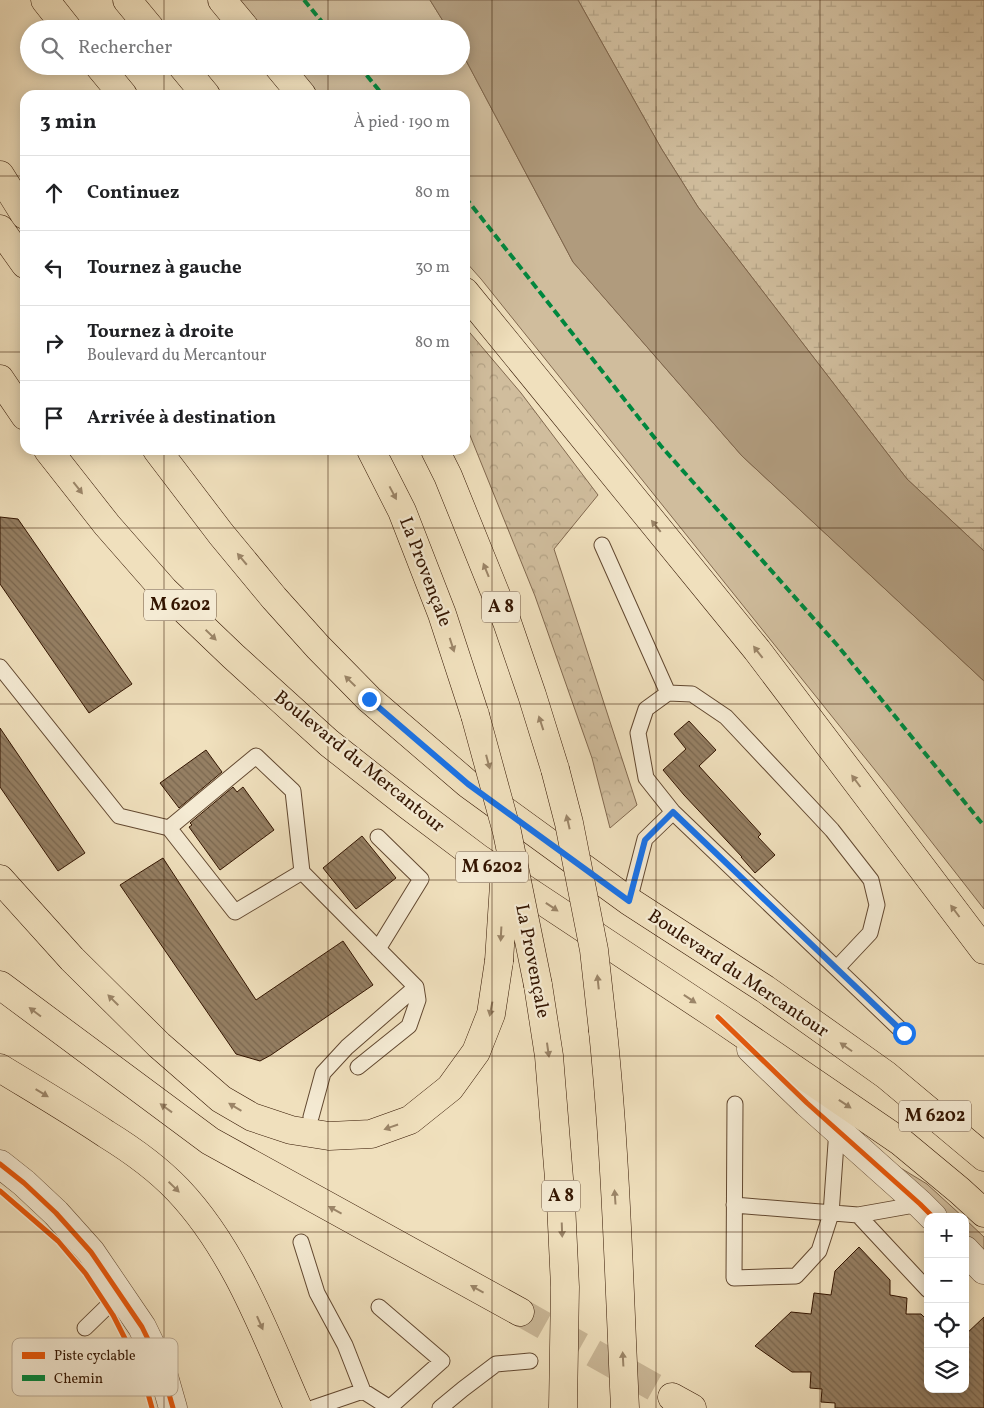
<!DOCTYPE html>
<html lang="fr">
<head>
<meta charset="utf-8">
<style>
	body { margin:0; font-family:Vollkorn,serif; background:#f6f6f6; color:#202124 }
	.controls { position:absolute; right:15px; bottom:15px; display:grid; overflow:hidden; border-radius:10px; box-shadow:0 2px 12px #0003 }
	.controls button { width:45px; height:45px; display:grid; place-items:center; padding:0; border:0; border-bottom:1px solid #e0e0e0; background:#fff; color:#202124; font:25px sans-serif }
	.stop { position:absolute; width:15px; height:15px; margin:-11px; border:4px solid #1a73e8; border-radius:50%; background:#fff }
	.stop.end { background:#1a73e8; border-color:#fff; box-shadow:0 1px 5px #0008 }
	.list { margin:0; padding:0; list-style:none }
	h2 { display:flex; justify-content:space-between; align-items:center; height:65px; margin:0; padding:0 20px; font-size:21px }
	h2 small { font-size:16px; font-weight:400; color:#757577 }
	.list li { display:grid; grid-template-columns:32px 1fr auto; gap:15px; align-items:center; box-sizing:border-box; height:75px; padding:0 20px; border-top:1px solid #e0e0e0 }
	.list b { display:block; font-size:19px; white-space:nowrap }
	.list p { margin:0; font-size:16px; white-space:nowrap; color:#757577 }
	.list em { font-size:16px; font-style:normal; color:#757577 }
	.icon { flex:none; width:28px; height:28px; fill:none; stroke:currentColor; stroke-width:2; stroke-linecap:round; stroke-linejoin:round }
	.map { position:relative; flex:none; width:984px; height:1408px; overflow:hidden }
	.search { position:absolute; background:#fff; box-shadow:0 2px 12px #0003; left:20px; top:20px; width:450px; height:55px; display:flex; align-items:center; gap:12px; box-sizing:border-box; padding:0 18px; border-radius:28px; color:#757577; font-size:19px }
	.panel { position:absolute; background:#fff; box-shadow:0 2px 12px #0003; left:20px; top:90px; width:450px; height:365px; border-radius:15px }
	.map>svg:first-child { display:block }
	.green { fill:#d0bd9d; stroke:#82694f }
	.forest { fill:url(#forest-crowns); stroke:#82694f }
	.wetland { fill:url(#wetland-marsh); stroke:#82694f }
	.water { fill:#b09b7d; stroke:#7e654b }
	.building { fill:url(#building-back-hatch); stroke:#331501 }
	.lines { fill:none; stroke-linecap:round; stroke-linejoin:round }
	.motorway-tunnel { stroke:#cab797; stroke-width:28; stroke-dasharray:28 14; stroke-linecap:butt }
	.service-casing { stroke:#624830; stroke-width:17 }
	.minor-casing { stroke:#624830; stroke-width:29 }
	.tertiary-casing { stroke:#624830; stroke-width:29 }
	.primary-casing { stroke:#331501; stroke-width:29 }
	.motorway-casing { stroke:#331501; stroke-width:29 }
	.service { stroke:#f5ebd4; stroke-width:15 }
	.minor { stroke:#f5ebd4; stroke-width:28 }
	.tertiary { stroke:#f5ebd4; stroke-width:28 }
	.primary { stroke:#f0e0bd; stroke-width:28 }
	.motorway { stroke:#f0e0bd; stroke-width:28 }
	.motorway-bridge-casing { stroke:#331501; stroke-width:29; stroke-linecap:butt }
	.motorway-bridge { stroke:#f0e0bd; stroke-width:28 }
	.quiet { stroke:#00873e; stroke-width:4; stroke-dasharray:8 4; stroke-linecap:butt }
	.cycleway-casing { stroke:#f5ebd4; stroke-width:8 }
	.cycleway { stroke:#e8590c; stroke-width:5 }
	.oneway { fill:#9b8568 }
	.route { stroke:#1a73e8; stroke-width:6 }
	.grid { fill:none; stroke:#331501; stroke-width:1; stroke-opacity:0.55 }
	.labels { text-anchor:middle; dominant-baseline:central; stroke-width:4.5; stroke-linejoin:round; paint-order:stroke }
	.shield { fill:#f5ebd4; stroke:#6d5540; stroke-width:1 }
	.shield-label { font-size:18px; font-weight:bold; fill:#331501 }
	.street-label { font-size:19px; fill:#331501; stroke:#f5ebd4 }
	.key { fill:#f5ebd4; stroke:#bbab95; stroke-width:1 }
	.key-label { font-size:14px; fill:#331501 }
</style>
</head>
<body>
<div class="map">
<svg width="984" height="1408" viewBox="0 0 984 1408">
	<defs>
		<pattern id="forest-crowns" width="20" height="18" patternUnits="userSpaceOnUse" patternTransform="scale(1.25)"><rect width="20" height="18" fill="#d0bd9d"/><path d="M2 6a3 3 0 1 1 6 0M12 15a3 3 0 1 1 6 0" fill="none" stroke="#b3a285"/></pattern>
		<pattern id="wetland-marsh" width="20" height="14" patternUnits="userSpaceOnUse" patternTransform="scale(1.25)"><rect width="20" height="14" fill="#d0bd9d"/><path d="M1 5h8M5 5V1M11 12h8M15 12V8" fill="none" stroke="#b3a285"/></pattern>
		<pattern id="building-back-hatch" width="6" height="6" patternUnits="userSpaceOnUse" patternTransform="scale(1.25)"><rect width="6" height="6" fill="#957f63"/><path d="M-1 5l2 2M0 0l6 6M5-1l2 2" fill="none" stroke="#7a674f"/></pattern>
	</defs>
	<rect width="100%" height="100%" fill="#f0e0bd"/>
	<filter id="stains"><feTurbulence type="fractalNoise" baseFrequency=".004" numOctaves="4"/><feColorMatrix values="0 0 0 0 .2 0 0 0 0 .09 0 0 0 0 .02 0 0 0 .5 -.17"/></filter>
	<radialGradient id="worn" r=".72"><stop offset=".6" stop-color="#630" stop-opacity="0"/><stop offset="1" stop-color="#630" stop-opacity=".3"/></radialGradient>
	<!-- green -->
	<path class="green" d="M239 0H430L448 29H263Z
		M461 51 573 262 742 456 984 681V909L887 785 481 279 465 261V95H319L294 66H461Z
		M899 1167 927 1184 963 1217H942Z
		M965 1219 984 1237V1259L965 1240Z"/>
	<!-- forest -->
	<path class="forest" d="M465 327 521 393 598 495 554 549 637 805 610 828 592 758 535 596 465 423Z"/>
	<!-- wetland -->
	<path class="wetland" d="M578 0H984V551L907 479 698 207 661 148Z"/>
	<!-- water -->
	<path class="water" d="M430 0H578L661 148 698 207 907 479 984 551V681L742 456 573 262 461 51V29H448Z"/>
	<!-- building -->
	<path class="building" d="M0 517 18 519 132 684 89 713 0 584Z
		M689 721 716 750 699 766 761 834 758 837 775 855 755 873 741 857H742L684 795 663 770 686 749 674 734Z
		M0 728 85 853 58 871 0 787Z
		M206 750 222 772 179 808 160 783Z
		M233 787 237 792 243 787 274 830 220 870 189 827 192 825 190 823Z
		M362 836 396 878 356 909 323 868Z
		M163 858 256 1000 343 941 373 985 271 1055 260 1061 236 1054 120 885Z
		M859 1247 890 1280V1295L907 1298 906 1314H921L928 1321V1389H965V1335L984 1317V1408H835V1403L821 1402 822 1389 810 1388 811 1372H792L755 1346 791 1312 811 1314 814 1293 831 1295 835 1271Z"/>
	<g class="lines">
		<!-- motorway-tunnel -->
		<path class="motorway-tunnel" d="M520 1312 672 1397"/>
		<!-- service casing -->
		<g class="service-casing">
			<path id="service" d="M602 545 668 693
				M0 667 119 816 169 828 235 912 302 872 416 987 418 1000 409 1026 358 1067
				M673 812 646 778 638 733 646 709 668 693 692 694 726 717 832 830 871 880 877 905 870 933 837 968
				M169 828 256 756 293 791 302 872
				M378 837 421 879 378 949
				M629 901 645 839 673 812 904 1033
				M735 1104 734 1278 796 1276 819 1251 831 1214 837 1129
				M311 1117 323 1073 347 1047 416 987
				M920 1204 858 1215 928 1290
				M734 1205 858 1215
				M301 1242 317 1293 345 1345 363 1391
				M379 1307 442 1361 389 1408
				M85 1328 120 1294
				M313 1408 363 1391 390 1408
				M440 1408 463 1389 496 1364 530 1361"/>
		</g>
		<!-- minor casing -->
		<g class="minor-casing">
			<path id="minor" d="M0 1164 24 1183 56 1213 91 1252 142 1327 161 1366 173 1408"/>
		</g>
		<!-- tertiary casing -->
		<g class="tertiary-casing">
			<path id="tertiary" d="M751 1049 807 1103 920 1204 933 1217
				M965 1250 984 1270"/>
		</g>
		<!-- primary casing -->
		<g class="primary-casing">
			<path id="primary" d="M0 175 25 215
				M0 229 25 264
				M0 379 25 416
				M48 450 107 525 164 590 233 656 329 743 409 806 478 858 718 1017 901 1142 960 1191 984 1213
				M157 450 221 534 274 598 318 647 369 699 468 784 629 901 765 989 886 1075 984 1157"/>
		</g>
		<!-- motorway casing -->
		<g class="motorway-casing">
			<path id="motorway" d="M45 0 68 29
				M127 0 151 29
				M222 0 246 29
				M99 66 123 95
				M182 66 206 95
				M278 66 302 95
				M465 292 757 650 984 950
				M371 450 402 511 442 614 475 715
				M435 450 448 476 507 622 532 695 555 769
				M0 879 72 959 159 1045 221 1099 252 1117 291 1130 329 1136 371 1134 410 1120 450 1088 476 1052 491 1014 499 961
				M0 985 210 1141 520 1312
				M538 985 549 1056 561 1203 565 1287 563 1408
				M603 1031C616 1156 619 1282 625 1408
				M0 1068C36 1090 72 1111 106 1134 132 1150 157 1168 178 1190 235 1250 265 1333 298 1408
				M672 1397 692 1408"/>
		</g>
		<!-- service -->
		<use href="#service" class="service"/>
		<!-- minor -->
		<use href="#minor" class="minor"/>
		<!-- tertiary -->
		<use href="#tertiary" class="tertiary"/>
		<!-- primary -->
		<use href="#primary" class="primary"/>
		<!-- motorway -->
		<use href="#motorway" class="motorway"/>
		<!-- motorway-bridge casing -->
		<g class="motorway-bridge-casing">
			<path id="motorway-bridge" d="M475 715 507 832 538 985
				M555 769 569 823 594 950 603 1031
				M499 961 505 869"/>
		</g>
		<!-- motorway-bridge -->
		<use href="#motorway-bridge" class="motorway-bridge"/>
		<!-- quiet -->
		<path class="quiet" d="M304 0 328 29
			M359 66 383 95
			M465 197 661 446 838 646 984 826"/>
		<!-- cycleway casing -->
		<g class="cycleway-casing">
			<path id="cycleway" d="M718 1017 807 1103 920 1204 933 1217
				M0 1164 24 1183 56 1213 91 1252 142 1327 161 1366 173 1408
				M0 1191 58 1241 86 1274 113 1315 142 1372 152 1408"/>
		</g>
		<!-- cycleway -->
		<use href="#cycleway" class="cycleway"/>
	</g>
	<!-- one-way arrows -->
	<defs><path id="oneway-solid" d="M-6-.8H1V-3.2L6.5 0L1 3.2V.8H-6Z" transform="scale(1.25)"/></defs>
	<g class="oneway">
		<use href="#oneway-solid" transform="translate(78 488) rotate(52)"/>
		<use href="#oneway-solid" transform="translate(393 493) rotate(62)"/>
		<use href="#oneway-solid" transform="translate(656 526) rotate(-129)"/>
		<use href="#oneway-solid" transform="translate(242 559) rotate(-130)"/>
		<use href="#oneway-solid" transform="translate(486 570) rotate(-112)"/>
		<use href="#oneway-solid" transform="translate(211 635) rotate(44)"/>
		<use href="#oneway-solid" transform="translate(452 645) rotate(72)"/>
		<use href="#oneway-solid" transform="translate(758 652) rotate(-128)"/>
		<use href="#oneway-solid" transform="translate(350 681) rotate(-136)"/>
		<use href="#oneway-solid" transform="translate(541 723) rotate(-108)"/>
		<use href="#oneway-solid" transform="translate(488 762) rotate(75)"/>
		<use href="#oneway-solid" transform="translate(856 781) rotate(-127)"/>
		<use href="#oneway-solid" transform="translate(568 822) rotate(-103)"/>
		<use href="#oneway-solid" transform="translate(552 907) rotate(34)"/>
		<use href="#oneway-solid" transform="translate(955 911) rotate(-127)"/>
		<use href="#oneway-solid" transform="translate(501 934) rotate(93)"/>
		<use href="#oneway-solid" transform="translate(598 982) rotate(-96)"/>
		<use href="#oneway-solid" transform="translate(690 999) rotate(34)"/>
		<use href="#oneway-solid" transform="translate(113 1000) rotate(-135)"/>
		<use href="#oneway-solid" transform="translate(491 1009) rotate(101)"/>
		<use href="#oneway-solid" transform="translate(35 1012) rotate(-143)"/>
		<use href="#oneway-solid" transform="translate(846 1047) rotate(-145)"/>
		<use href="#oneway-solid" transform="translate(548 1050) rotate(82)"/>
		<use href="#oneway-solid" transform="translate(42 1093) rotate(31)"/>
		<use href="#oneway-solid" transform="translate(845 1104) rotate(34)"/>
		<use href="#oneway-solid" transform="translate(235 1107) rotate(-149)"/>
		<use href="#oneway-solid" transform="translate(166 1108) rotate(-144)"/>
		<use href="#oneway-solid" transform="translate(391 1127) rotate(161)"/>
		<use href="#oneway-solid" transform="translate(174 1187) rotate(44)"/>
		<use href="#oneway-solid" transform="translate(615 1197) rotate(-94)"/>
		<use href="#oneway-solid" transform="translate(335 1210) rotate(-151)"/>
		<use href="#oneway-solid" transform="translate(562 1230) rotate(88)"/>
		<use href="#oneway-solid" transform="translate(477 1289) rotate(-151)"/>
		<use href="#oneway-solid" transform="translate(260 1323) rotate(66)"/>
		<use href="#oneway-solid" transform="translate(623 1359) rotate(-93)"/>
	</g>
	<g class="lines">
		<!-- route -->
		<path class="route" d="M369 699 468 784 629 901 645 840 673 812 904 1033"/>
	</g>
	<!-- grid -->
	<path class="grid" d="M164 0V29M328 0V29M492 0V1408M656 0V1408M820 0V1408M164 66V95M328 66V95M0 176H25M465 176H984M0 352H25M465 352H984M164 450V1408M328 450V1408M0 528H984M0 704H984M0 880H984M0 1056H984M0 1232H928M965 1232H984"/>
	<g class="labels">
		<!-- shield labels -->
		<g class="shield">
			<rect x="144" y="589.5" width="72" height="31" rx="4"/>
			<rect x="482" y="591.5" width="38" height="31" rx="4"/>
			<rect x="456" y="851.5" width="72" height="31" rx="4"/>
			<rect x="899" y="1100.5" width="72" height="31" rx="4"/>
			<rect x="542" y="1180.5" width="38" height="31" rx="4"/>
		</g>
		<g class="shield-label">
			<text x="180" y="605">M 6202</text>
			<text x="501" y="607">A 8</text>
			<text x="492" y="867">M 6202</text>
			<text x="935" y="1116">M 6202</text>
			<text x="561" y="1196">A 8</text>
		</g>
		<!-- street labels -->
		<g class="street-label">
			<text transform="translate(425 572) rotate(69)">La Provençale</text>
			<text transform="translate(359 762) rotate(39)">Boulevard du Mercantour</text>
			<text transform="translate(532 961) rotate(79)">La Provençale</text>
			<text transform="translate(738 974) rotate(34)">Boulevard du Mercantour</text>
		</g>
	</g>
	<!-- legend -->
	<rect x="12" y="1338" width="166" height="58" rx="8" class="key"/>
	<rect x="22" y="1352" width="23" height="7" fill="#e8590c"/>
	<rect x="22" y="1375" width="23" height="6" fill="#00873e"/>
	<g class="key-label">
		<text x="54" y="1360">Piste cyclable</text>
		<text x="54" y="1383">Chemin</text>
	</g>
	<rect width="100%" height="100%" filter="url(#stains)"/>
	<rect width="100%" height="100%" fill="url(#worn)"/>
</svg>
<div class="controls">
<button>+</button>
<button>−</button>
<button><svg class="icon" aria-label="locate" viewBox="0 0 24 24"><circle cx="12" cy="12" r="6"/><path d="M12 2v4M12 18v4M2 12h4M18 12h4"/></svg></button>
<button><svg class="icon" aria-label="layers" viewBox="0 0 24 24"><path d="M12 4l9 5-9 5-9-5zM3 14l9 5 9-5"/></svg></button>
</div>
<div class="stop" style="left:904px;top:1033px"></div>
<div class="stop end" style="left:369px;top:699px"></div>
<div class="search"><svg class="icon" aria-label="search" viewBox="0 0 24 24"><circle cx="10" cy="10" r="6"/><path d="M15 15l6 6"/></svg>Rechercher</div>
<section class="panel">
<h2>3 min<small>À pied · 190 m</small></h2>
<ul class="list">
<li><svg class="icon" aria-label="ahead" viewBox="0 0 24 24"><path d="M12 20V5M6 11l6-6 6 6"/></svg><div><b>Continuez</b></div><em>80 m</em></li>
<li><svg class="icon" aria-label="left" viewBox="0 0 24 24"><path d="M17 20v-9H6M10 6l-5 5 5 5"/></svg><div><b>Tournez à gauche</b></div><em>30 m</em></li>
<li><svg class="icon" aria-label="right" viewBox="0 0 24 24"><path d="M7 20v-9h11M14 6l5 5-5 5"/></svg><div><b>Tournez à droite</b><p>Boulevard du Mercantour</p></div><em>80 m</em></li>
<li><svg class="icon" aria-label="arrive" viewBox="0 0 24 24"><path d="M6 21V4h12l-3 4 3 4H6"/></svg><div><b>Arrivée à destination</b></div></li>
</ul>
</section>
</div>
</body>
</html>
